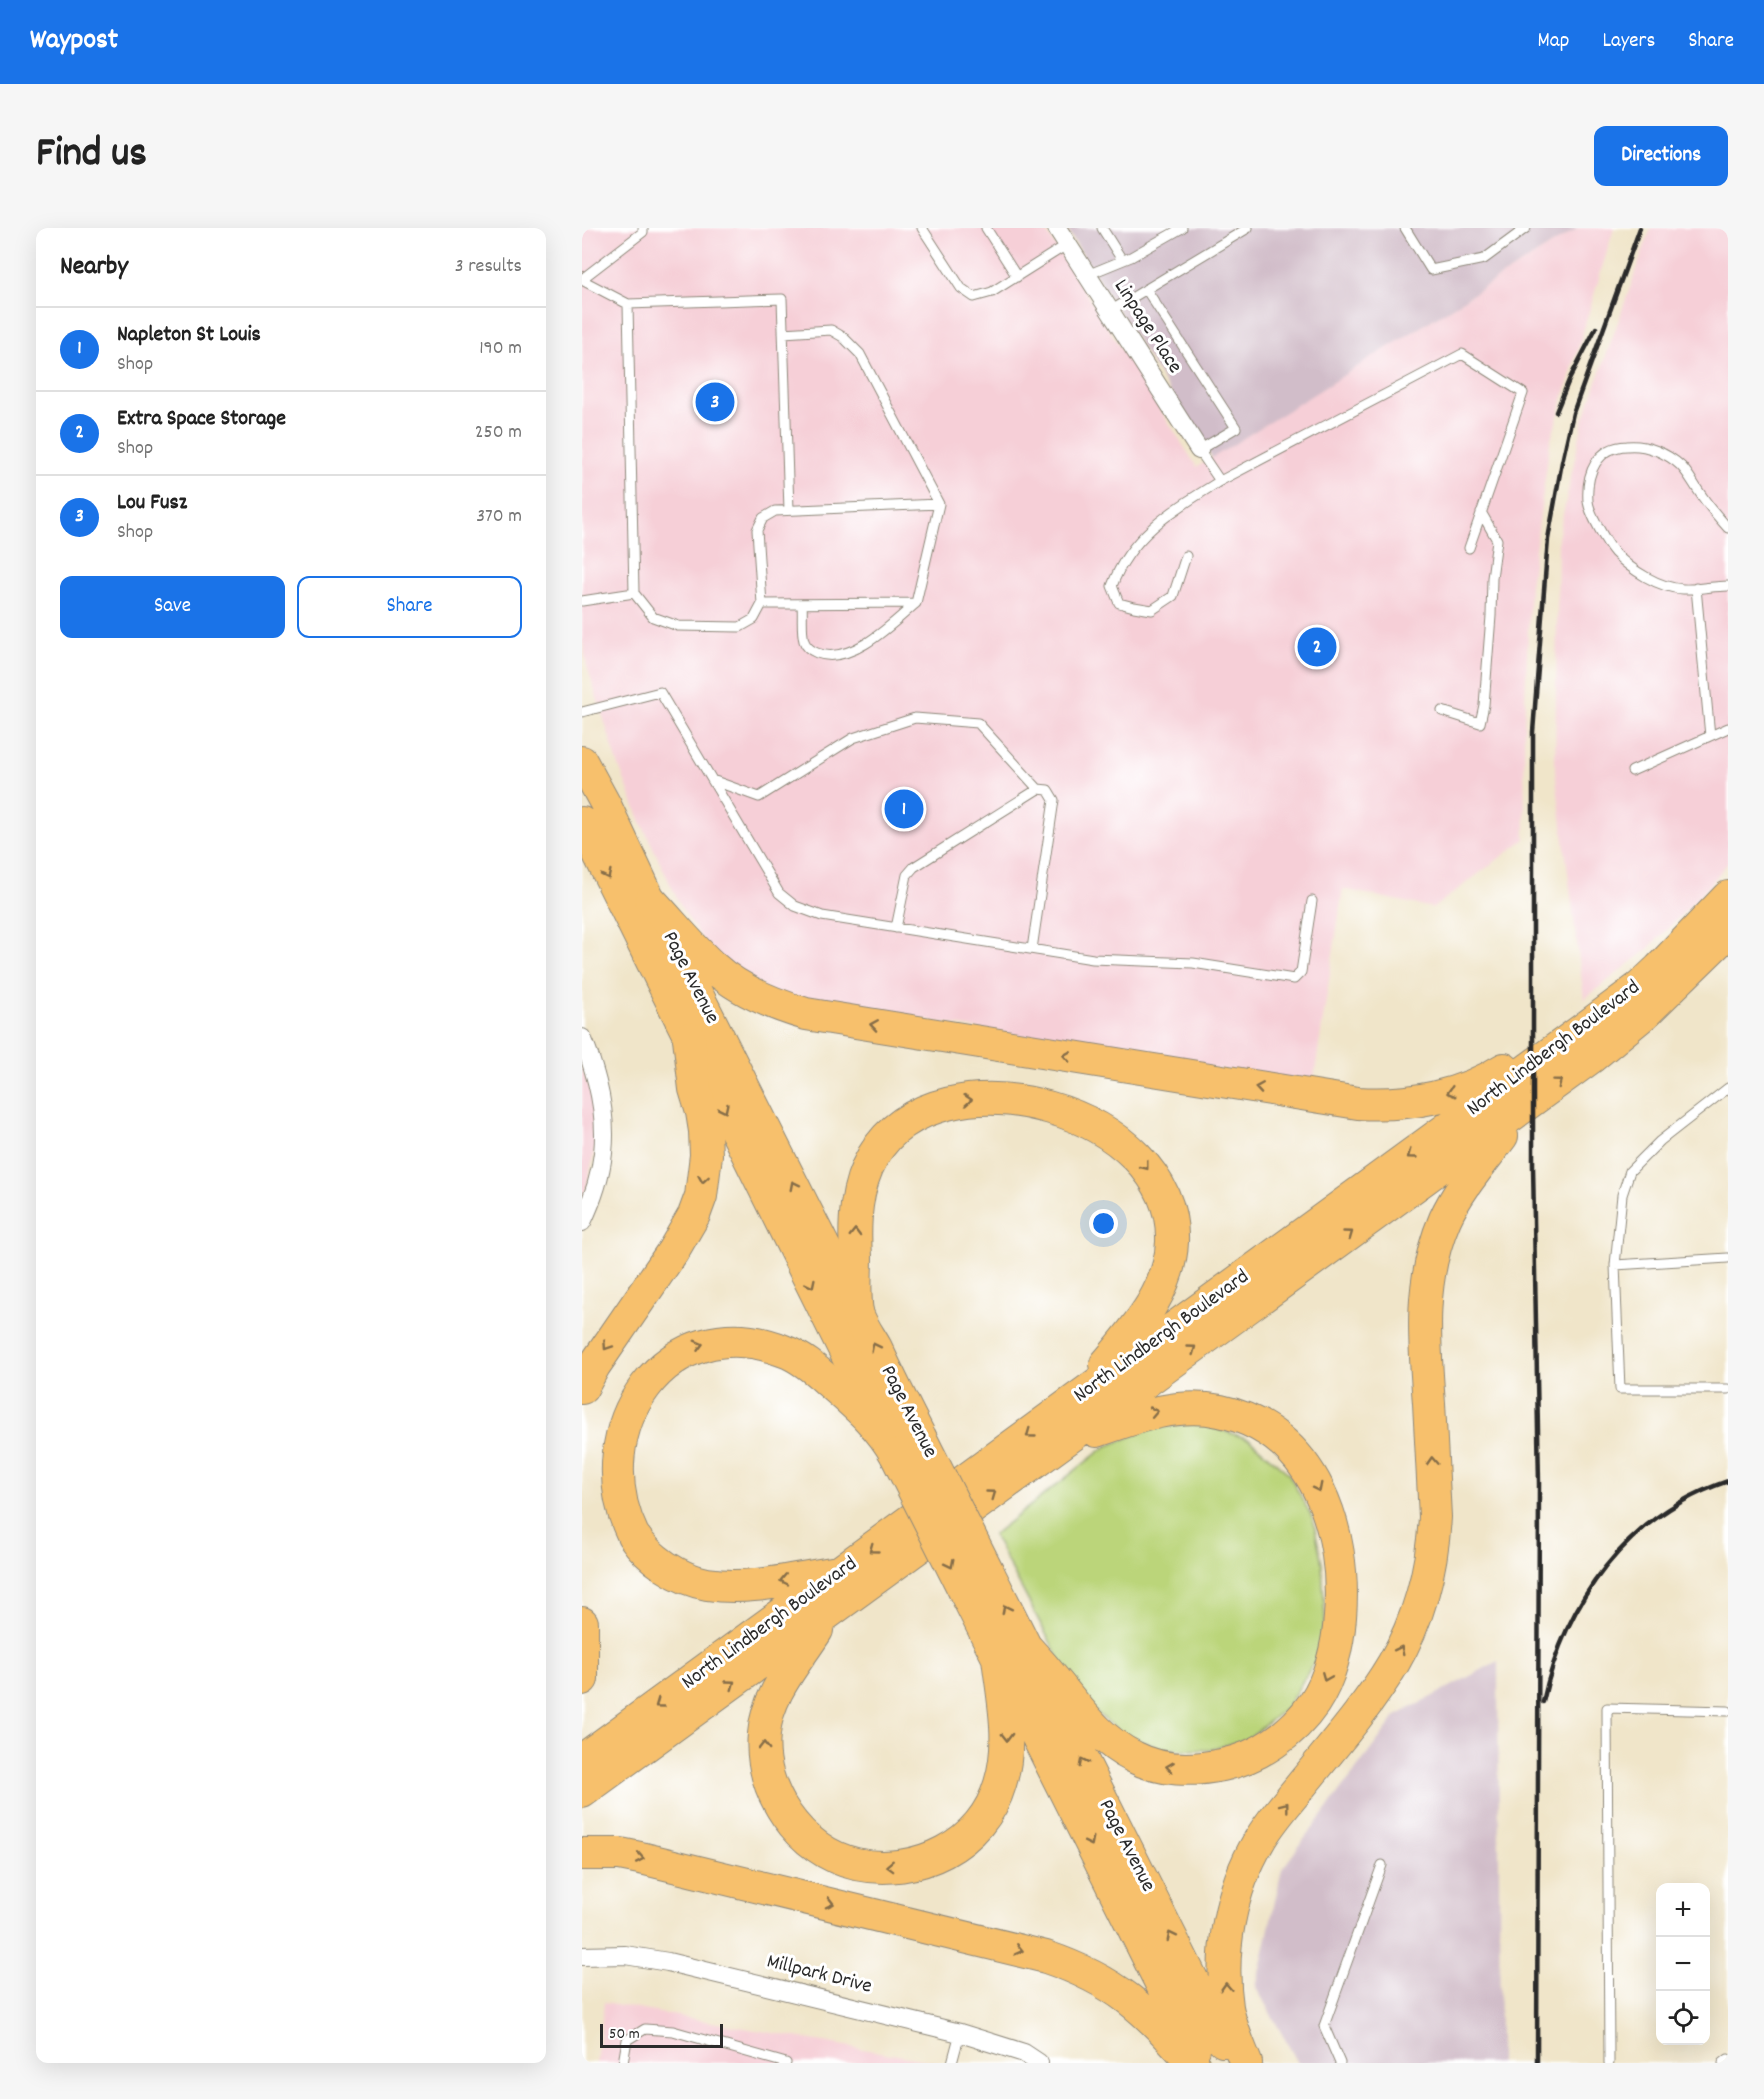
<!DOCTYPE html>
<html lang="en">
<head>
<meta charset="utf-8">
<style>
	body { margin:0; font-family:Dekko,sans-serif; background:#f6f6f6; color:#222 }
	.controls { position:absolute; right:18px; bottom:18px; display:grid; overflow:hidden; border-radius:12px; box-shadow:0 6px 24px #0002 }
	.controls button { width:54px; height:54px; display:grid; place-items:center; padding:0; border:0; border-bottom:2px solid #e0e0e0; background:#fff; color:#222; font:30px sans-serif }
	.scale { position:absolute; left:18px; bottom:15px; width:123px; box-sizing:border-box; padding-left:6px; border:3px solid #2b2b2b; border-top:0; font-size:16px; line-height:21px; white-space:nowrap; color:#2b2b2b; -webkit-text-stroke:4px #fff; paint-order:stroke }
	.you { position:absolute; left:522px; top:996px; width:21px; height:21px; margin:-15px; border:4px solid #fff; border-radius:50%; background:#1a73e8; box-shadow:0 0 0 9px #1a73e833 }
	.badge { display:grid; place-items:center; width:39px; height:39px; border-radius:50%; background:#1a73e8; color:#fff; font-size:20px; font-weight:700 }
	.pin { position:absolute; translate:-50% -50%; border:3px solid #fff; box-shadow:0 2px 6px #0006 }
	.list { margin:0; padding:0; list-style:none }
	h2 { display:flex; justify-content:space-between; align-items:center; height:78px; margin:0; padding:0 24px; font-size:26px }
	h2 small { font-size:20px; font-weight:400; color:#767676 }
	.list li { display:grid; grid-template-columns:39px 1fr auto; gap:18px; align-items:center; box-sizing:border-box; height:84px; padding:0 24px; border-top:2px solid #e0e0e0 }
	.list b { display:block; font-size:22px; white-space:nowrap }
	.list p { margin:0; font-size:20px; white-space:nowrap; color:#767676 }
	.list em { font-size:20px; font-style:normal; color:#767676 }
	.actions { display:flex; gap:12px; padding:18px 24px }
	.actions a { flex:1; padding:14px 0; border:2px solid #1a73e8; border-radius:12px; text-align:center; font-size:21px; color:#1a73e8 }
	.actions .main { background:#1a73e8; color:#fff }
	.icon { flex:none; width:33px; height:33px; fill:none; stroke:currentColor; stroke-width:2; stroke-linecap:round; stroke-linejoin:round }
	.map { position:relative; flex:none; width:1146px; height:1835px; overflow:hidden; border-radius:12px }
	header { display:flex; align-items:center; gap:36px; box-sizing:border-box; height:84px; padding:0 30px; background:#1a73e8; color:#fff }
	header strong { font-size:28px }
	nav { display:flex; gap:33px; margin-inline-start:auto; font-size:21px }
	.intro { display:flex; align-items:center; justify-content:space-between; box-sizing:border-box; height:144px; padding:0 36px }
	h1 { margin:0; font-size:42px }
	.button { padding:15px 27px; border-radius:12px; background:#1a73e8; color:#fff; font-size:21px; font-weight:700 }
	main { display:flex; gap:36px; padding:0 36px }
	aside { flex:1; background:#fff; border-radius:12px; box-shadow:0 6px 24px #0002 }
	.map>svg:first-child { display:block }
	.built { fill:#f6cfd7 }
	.industrial { fill:#d1bdc9 }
	.green { fill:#bbd57a; stroke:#738052; stroke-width:1.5 }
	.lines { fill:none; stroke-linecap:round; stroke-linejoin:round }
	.service-casing { stroke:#8e887a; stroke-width:11 }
	.minor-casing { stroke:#8e887a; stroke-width:20 }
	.primary-casing { stroke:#8e887a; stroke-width:32 }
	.trunk-casing { stroke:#8e887a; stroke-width:34 }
	.service { stroke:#fff; stroke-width:9 }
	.minor { stroke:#fff; stroke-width:18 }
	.primary { stroke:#f7c06c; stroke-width:30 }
	.trunk { stroke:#f7c06c; stroke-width:32 }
	.rail { stroke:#2b2b2b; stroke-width:4.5 }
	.trunk-bridge-casing { stroke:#8e887a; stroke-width:34; stroke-linecap:butt }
	.trunk-bridge { stroke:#f7c06c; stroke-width:32 }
	.oneway { stroke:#876e48 }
	.labels { text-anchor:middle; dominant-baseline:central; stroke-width:6; stroke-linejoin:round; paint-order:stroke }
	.street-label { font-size:21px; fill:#2b2b2b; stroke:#fff }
</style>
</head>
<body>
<header>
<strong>Waypost</strong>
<nav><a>Map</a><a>Layers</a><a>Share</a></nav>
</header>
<div class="intro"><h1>Find us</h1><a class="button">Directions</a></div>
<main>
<aside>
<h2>Nearby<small>3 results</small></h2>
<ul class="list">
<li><span class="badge">1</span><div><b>Napleton St Louis</b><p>Shop</p></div><em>190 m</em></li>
<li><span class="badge">2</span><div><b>Extra Space Storage</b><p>Shop</p></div><em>250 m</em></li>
<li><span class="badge">3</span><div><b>Lou Fusz</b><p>Shop</p></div><em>370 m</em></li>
</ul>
<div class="actions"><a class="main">Save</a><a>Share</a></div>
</aside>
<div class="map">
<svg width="1146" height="1835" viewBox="0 0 1146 1835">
	<rect width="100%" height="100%" fill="#fff"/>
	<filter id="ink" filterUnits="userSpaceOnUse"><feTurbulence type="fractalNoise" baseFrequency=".0167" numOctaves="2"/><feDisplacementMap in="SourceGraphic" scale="12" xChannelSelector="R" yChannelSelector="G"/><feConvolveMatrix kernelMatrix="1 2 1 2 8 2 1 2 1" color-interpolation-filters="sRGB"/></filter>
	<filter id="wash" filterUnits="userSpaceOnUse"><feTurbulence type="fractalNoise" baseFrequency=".008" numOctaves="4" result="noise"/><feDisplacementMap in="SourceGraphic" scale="24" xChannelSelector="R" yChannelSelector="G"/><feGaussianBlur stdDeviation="1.35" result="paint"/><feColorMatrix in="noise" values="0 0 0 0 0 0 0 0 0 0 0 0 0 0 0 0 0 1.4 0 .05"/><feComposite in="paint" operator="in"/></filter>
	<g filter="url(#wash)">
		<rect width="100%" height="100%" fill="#f0e5c9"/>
		<!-- built -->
		<path class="built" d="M0 0H462L615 239 996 0H1032L968 215 948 358 942 498 943 611 851 680 761 661 731 857 194 767 130 726 99 679 59 594 36 536 5 438 0 411Z
			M1069 0H1146V634L1128 657 1064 723 1002 771 973 542 976 310 1001 193Z
			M0 838 11 872 14 915 4 962 0 971Z
			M22 1775 359 1835H15Z"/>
		<!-- industrial -->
		<path class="industrial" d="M484 0H996L630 230Z
			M916 1433 918 1835H716L674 1759 700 1641 814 1488Z"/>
		<!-- green -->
		<path class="green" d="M617 1195 667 1211 706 1245 731 1291 740 1335 743 1392 733 1433 705 1479 665 1511 627 1522 580 1521 540 1505 506 1478 486 1447 411 1307 523 1219 570 1200Z"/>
	</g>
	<g filter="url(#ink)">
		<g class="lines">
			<!-- service casing -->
			<g class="service-casing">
				<path id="service" d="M340 0 379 60 392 69 410 64 486 16
					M404 0 435 49
					M520 0 540 32
					M823 0 849 42 902 31 944 0
					M505 47 549 29 600 0
					M0 51 61 4V0
					M0 52 46 76 52 365 0 373
					M564 61 654 200 617 222 638 253 880 126 941 165 887 320
					M46 76 200 71 207 282
					M528 83 666 0
					M201 105 249 102 261 109 278 126 357 276
					M1146 300C1137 290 1128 280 1120 268 1113 259 1107 246 1099 238 1085 225 1064 216 1045 218 1015 219 1004 245 1006 273 1007 285 1025 316 1033 325 1049 342 1077 360 1101 361 1114 362 1132 358 1146 358
					M604 328 591 368 570 382 552 379 537 375 530 358C549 306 593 281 638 253
					M1114 360 1128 508
					M52 365 71 389 96 398 158 399 172 391 180 376 175 302 181 290 193 283 357 276 334 375 180 376
					M220 376C221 387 219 403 222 413 224 419 230 423 235 425 269 438 311 395 334 375
					M860 483 898 495 902 477 909 388 910 350 915 312 899 284
					M0 484 78 464 197 665 213 678 240 688 511 731 611 735 712 751 719 744 730 673
					M1050 543 1146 500
					M130 552 177 569 271 510 333 490 396 495 456 561
					M314 700 325 647 332 639 456 561 466 562 472 572 450 721
					M1146 860 1078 913 1048 943 1040 967 1033 1037 1038 1161H1146
					M1033 1037 1146 1030
					M41 1835 45 1812 63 1801 91 1803 204 1835
					M370 1835 378 1805
					M758 1835 742 1798 800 1637
					M1027 1835 1025 1480 1146 1483
					M1141 1835 1146 1831"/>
			</g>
			<!-- minor casing -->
			<g class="minor-casing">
				<path id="minor" d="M475 0 617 222
					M0 810C7 824 11 839 15 854 28 905 23 946 0 994
					M0 1728 43 1727 86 1734 378 1805 442 1825 457 1835"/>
			</g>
			<!-- primary casing -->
			<g class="primary-casing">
				<path id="primary" d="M0 533 25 579 69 673 276 1084
					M0 594 300 1200"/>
			</g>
			<!-- trunk casing -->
			<g class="trunk-casing">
				<path id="trunk" d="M69 673C89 694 108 718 130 738 156 762 190 776 224 786L776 875C826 878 879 869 922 841
					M0 1160 12 1138 91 1023 112 987 119 968 124 927 123 903 120 884 113 861 107 810
					M338 1209C323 1180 308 1150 294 1120 288 1109 278 1096 275 1084 272 1067 274 1046 274 1029 272 995 273 959 291 928 357 816 595 882 590 1014 588 1063 554 1100 524 1136
					M256 1344C213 1350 169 1363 125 1356 97 1351 67 1331 51 1307 0 1202 85 1076 202 1123 219 1129 234 1142 247 1154 271 1175 299 1198 314 1227
					M407 1346 641 1813
					M383 1364 612 1821
					M0 1395V1451
					M235 1402C214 1435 185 1466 182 1506 176 1562 218 1624 274 1636 335 1649 400 1617 418 1556 431 1514 421 1472 416 1430
					M442 1417C455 1431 468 1446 480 1461 501 1487 521 1514 552 1529 578 1543 611 1543 640 1537 676 1530 711 1506 732 1475 748 1451 756 1418 758 1389 765 1303 733 1203 638 1183 595 1174 554 1189 515 1203
					M0 1532 1007 797 1059 758 1077 741 1146 669
					M0 1564 1011 828 1062 786 1146 704
					M0 1626H38L63 1631 464 1729C535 1753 563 1781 611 1835
					M664 1835C657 1817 648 1798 645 1779 637 1723 648 1662 677 1613 689 1592 706 1574 721 1555 752 1517 786 1478 811 1436 838 1390 850 1341 853 1289 851 1251 849 1213 847 1175 842 1112 837 1051 863 991 877 960 900 935 920 908"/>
			</g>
			<!-- service -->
			<use href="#service" class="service"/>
			<!-- minor -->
			<use href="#minor" class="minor"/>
			<!-- primary -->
			<use href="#primary" class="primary"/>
			<!-- trunk -->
			<use href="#trunk" class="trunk"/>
			<!-- rail -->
			<path class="rail" d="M974 184 987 152 1014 100
				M961 1474C983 1373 1045 1287 1146 1253
				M955 1835 957 1255 951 938V504L966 311 980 234 991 185 1058 0"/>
			<!-- trunk-bridge casing -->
			<g class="trunk-bridge-casing">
				<path id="trunk-bridge" d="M338 1209 407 1346
					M314 1227 383 1364"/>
			</g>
			<!-- trunk-bridge -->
			<use href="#trunk-bridge" class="trunk-bridge"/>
		</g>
		<!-- one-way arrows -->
		<defs><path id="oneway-chevron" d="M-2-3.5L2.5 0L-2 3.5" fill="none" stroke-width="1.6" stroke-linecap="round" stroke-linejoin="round" transform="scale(1.5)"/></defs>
		<g class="oneway">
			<use href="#oneway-chevron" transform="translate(25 647) rotate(64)"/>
			<use href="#oneway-chevron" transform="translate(292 797) rotate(-171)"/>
			<use href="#oneway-chevron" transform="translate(485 828) rotate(-171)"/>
			<use href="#oneway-chevron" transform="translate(976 854) rotate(-37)"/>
			<use href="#oneway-chevron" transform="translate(677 860) rotate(-171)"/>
			<use href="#oneway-chevron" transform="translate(869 864) rotate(164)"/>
			<use href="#oneway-chevron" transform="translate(386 872) rotate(-5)"/>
			<use href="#oneway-chevron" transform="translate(142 881) rotate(64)"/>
			<use href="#oneway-chevron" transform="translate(829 927) rotate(144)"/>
			<use href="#oneway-chevron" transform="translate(563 938) rotate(52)"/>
			<use href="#oneway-chevron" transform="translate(121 951) rotate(99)"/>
			<use href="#oneway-chevron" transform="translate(212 957) rotate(-117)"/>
			<use href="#oneway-chevron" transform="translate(273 1005) rotate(-89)"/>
			<use href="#oneway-chevron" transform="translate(767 1006) rotate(-36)"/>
			<use href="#oneway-chevron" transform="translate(229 1056) rotate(64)"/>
			<use href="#oneway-chevron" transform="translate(117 1117) rotate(-15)"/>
			<use href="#oneway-chevron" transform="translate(25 1118) rotate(124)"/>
			<use href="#oneway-chevron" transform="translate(293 1119) rotate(-117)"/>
			<use href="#oneway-chevron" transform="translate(610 1121) rotate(-36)"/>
			<use href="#oneway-chevron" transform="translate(572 1184) rotate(-11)"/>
			<use href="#oneway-chevron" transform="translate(448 1206) rotate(144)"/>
			<use href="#oneway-chevron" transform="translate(850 1233) rotate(-93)"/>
			<use href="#oneway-chevron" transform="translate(736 1260) rotate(63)"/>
			<use href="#oneway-chevron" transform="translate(410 1266) rotate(-36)"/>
			<use href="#oneway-chevron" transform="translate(291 1321) rotate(144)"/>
			<use href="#oneway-chevron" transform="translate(368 1336) rotate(63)"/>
			<use href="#oneway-chevron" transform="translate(202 1352) rotate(168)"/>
			<use href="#oneway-chevron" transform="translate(424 1381) rotate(-117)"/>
			<use href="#oneway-chevron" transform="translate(818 1422) rotate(-63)"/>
			<use href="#oneway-chevron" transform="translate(744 1449) rotate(112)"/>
			<use href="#oneway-chevron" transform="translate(149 1456) rotate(-36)"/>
			<use href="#oneway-chevron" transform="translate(77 1476) rotate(144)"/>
			<use href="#oneway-chevron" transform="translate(425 1509) rotate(89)"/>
			<use href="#oneway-chevron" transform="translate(182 1518) rotate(-90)"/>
			<use href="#oneway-chevron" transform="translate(501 1534) rotate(-117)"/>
			<use href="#oneway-chevron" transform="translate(588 1539) rotate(-172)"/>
			<use href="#oneway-chevron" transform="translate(703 1578) rotate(-52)"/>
			<use href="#oneway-chevron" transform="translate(508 1614) rotate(63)"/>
			<use href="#oneway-chevron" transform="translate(58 1630) rotate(11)"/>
			<use href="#oneway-chevron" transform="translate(308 1638) rotate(178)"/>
			<use href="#oneway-chevron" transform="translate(248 1675) rotate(14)"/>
			<use href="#oneway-chevron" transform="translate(589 1708) rotate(-117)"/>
			<use href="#oneway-chevron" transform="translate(437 1722) rotate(13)"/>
			<use href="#oneway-chevron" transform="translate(644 1759) rotate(-93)"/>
		</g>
	</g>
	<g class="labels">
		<!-- street labels -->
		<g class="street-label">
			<text transform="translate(565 99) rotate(57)">Linpage Place</text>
			<text transform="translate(108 750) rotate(63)">Page Avenue</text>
			<text transform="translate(972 821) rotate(-37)">North Lindbergh Boulevard</text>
			<text transform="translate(580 1109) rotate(-36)">North Lindbergh Boulevard</text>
			<text transform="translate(326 1184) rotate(63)">Page Avenue</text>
			<text transform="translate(188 1396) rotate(-36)">North Lindbergh Boulevard</text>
			<text transform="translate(544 1618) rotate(63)">Page Avenue</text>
			<text transform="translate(237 1747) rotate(14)">Millpark Drive</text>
		</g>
	</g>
</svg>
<div class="controls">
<button>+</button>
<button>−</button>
<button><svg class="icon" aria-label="locate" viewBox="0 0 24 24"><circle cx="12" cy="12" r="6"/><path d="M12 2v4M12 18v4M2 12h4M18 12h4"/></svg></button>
</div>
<div class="scale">50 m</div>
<div class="you"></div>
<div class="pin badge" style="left:322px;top:581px">1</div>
<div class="pin badge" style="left:735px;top:419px">2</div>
<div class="pin badge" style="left:133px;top:174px">3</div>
</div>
</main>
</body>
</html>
